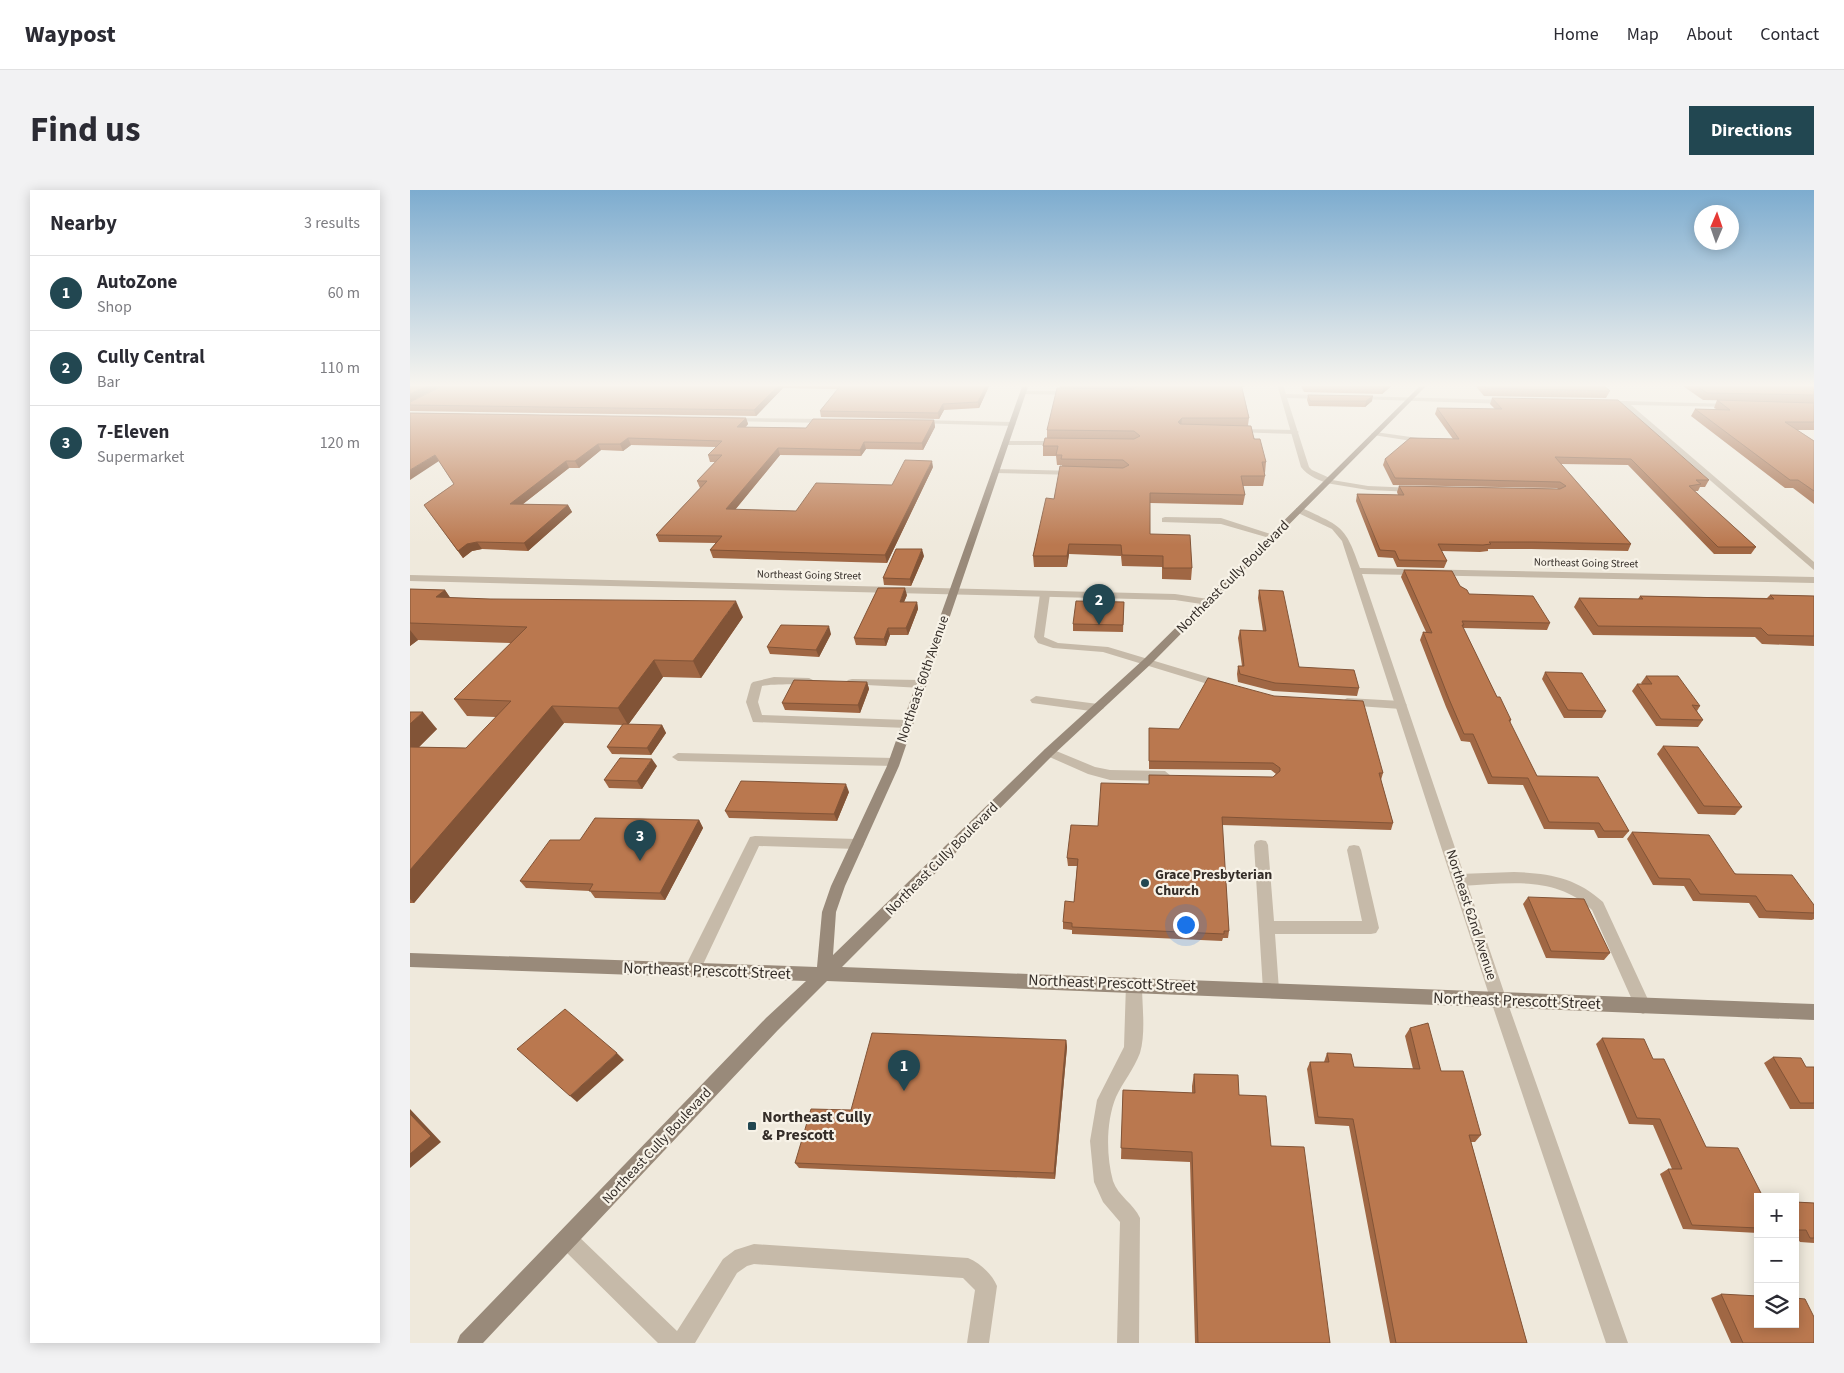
<!DOCTYPE html>
<html lang="en">
<head>
<meta charset="utf-8">
<style>
	body { margin:0; font-family:"Source Sans 3",sans-serif; background:#f2f2f3; color:#2b2b33 }
	.controls { position:absolute; right:15px; bottom:15px; display:grid; overflow:hidden; border-radius:0px; box-shadow:0 2px 12px #0003 }
	.controls button { width:45px; height:45px; display:grid; place-items:center; padding:0; border:0; border-bottom:1px solid #e1e1e2; background:#fff; color:#2b2b33; font:25px sans-serif }
	.compass { position:absolute; left:1284px; top:15px; width:45px; height:45px; border-radius:50%; background:#fff; box-shadow:0 2px 12px #0003; rotate:2deg }
	.you { position:absolute; left:775px; top:734px; width:18px; height:18px; margin:-12px; border:4px solid #fff; border-radius:50%; background:#1a73e8; box-shadow:0 0 0 8px #1a73e833 }
	.badge { display:grid; place-items:center; width:32px; height:32px; border-radius:50%; background:#224751; color:#fff; font-size:16px; font-weight:700 }
	.pin { position:absolute; translate:-50% -41px; filter:drop-shadow(0 1px 2px #0008) }
	.pin::after { content:''; position:absolute; top:26px; width:18px; height:15px; background:inherit; clip-path:polygon(0 0,100% 0,50% 100%) }
	.list { margin:0; padding:0; list-style:none }
	h2 { display:flex; justify-content:space-between; align-items:center; height:65px; margin:0; padding:0 20px; font-size:21px }
	h2 small { font-size:16px; font-weight:400; color:#7c7c81 }
	.list li { display:grid; grid-template-columns:32px 1fr auto; gap:15px; align-items:center; box-sizing:border-box; height:75px; padding:0 20px; border-top:1px solid #e1e1e2 }
	.list b { display:block; font-size:19px; white-space:nowrap }
	.list p { margin:0; font-size:16px; white-space:nowrap; color:#7c7c81 }
	.list em { font-size:16px; font-style:normal; color:#7c7c81 }
	.icon { flex:none; width:28px; height:28px; fill:none; stroke:currentColor; stroke-width:2; stroke-linecap:round; stroke-linejoin:round }
	.map { position:relative; flex:none; width:1404px; height:1153px; overflow:hidden; border-radius:0px }
	header { display:flex; align-items:center; gap:30px; box-sizing:border-box; height:70px; padding:0 25px; background:#fff; border-bottom:1px solid #e1e1e2 }
	header strong { font-size:24px }
	nav { display:flex; gap:28px; margin-inline-start:auto; font-size:18px }
	.intro { display:flex; align-items:center; justify-content:space-between; box-sizing:border-box; height:120px; padding:0 30px }
	h1 { margin:0; font-size:35px }
	.button { padding:12px 22px; border-radius:0px; background:#224751; color:#fff; font-size:18px; font-weight:700 }
	main { display:flex; gap:30px; padding:0 30px }
	aside { flex:1; background:#fff; border-radius:0px; box-shadow:0 2px 12px #0003 }
	.map>svg:first-child { display:block }
	.lines { fill:none; stroke-linecap:round; stroke-linejoin:round }
	.lane { fill:#c6baa9; fill-rule:evenodd }
	.street { fill:#c6baa9; fill-rule:evenodd }
	.secondary { fill:#998a7a; fill-rule:evenodd }
	.wall { fill:#a06744 }
	.shaded-wall { fill:#825437 }
	.building { fill:#ba784f; stroke:#825437 }
	.poi-dot { fill:#224751; stroke:#f7f2e7; stroke-width:2 }
	.labels { text-anchor:middle; dominant-baseline:central; stroke-width:4.5; stroke-linejoin:round; paint-order:stroke }
	.far-street-label { font-size:11px; fill:#342d28; stroke:#f7f2e7 }
	.street-label { font-size:14px; fill:#342d28; stroke:#f7f2e7 }
	.poi-label { font-size:14px; font-weight:bold; fill:#342d28; stroke:#f7f2e7; text-anchor:start }
	.near-street-label { font-size:16px; fill:#342d28; stroke:#f7f2e7 }
	.near-poi-label { font-size:16px; font-weight:bold; fill:#342d28; stroke:#f7f2e7; text-anchor:start }
</style>
</head>
<body>
<header>
<strong>Waypost</strong>
<nav><a>Home</a><a>Map</a><a>About</a><a>Contact</a></nav>
</header>
<div class="intro"><h1>Find us</h1><a class="button">Directions</a></div>
<main>
<aside>
<h2>Nearby<small>3 results</small></h2>
<ul class="list">
<li><span class="badge">1</span><div><b>AutoZone</b><p>Shop</p></div><em>60 m</em></li>
<li><span class="badge">2</span><div><b>Cully Central</b><p>Bar</p></div><em>110 m</em></li>
<li><span class="badge">3</span><div><b>7-Eleven</b><p>Supermarket</p></div><em>120 m</em></li>
</ul>
</aside>
<div class="map">
<svg width="1404" height="1153" viewBox="0 0 1404 1153">
	<rect width="100%" height="100%" fill="#efe9dc"/>
	<g class="lines">
		<!-- lane -->
		<path class="lane" d="M613 201H663L666 203 663 205 611 204Z
			M825 239 885 240 889 242 885 244 823 242V240Z
			M965 242 1015 249 1019 251 1015 253 963 245 961 244Z
			M596 251H651L655 253 651 255H593L592 253Z
			M583 279 666 281 670 283 666 285 586 283H583Z
			M916 289 958 296 1005 298 1009 300 1005 302 958 300 916 293Z
			M755 327 811 328 867 346 863 349 811 334 752 332V328Z
			M635 401 640 404 634 447 648 453 698 457 818 493 820 495 814 499 693 462 643 458 628 453 624 447 630 404Z
			M364 487 399 488 405 491C399 496 364 493 352 496L348 512 352 525 497 530 503 534 497 538 343 532 336 512 341 494 343 492Z
			M442 489 512 490 518 494 512 498 438 494 436 492 438 490Z
			M626 506 688 514 694 518 688 522 622 513 620 510Z
			M937 508 991 511 997 515 991 519 933 515 931 512Z
			M639 558 685 577 700 580 755 581 761 586 755 591 700 590 678 584 635 565 633 562 635 559Z
			M268 563 484 568 490 572 484 576 268 571 262 567Z
			M345 646 447 649 452 650 454 654 452 658 447 659 349 656 288 785 282 787 276 785 274 780 276 775 340 647Z
			M851 650 856 651 858 655 864 731H952L937 660 939 656 944 655 949 656 951 660 969 738 966 743 961 744H865L869 800 867 805 861 807 855 805 853 800 844 655 846 651Z
			M1104 682C1139 683 1167 688 1193 712L1241 816 1239 821 1233 824 1227 821 1182 720C1145 684 1097 694 1049 696L1044 694 1042 690 1044 686 1049 684Z
			M724 787 730 789 732 794C732 816 736 842 730 863 724 879 713 892 706 907 696 931 696 966 703 991 708 1006 724 1014 730 1028L729 1153H707L710 1032 693 1012 684 992 680 951 687 910 714 857 716 794 718 789Z
			M158 1040 165 1043 267 1141 313 1069 325 1060 344 1054 558 1068C570 1073 582 1084 587 1096L579 1153H557L565 1100 553 1088 344 1074 337 1076 327 1083 285 1153H248L151 1057 148 1050 151 1043Z"/>
		<!-- street -->
		<path class="street" d="M867 194H873L876 204 914 205 917 207 914 209 877 208 899 277 902 280 922 289V293C911 293 897 285 891 277Z
			M945 206 1096 210 1099 212 1096 214 947 209Z
			M1214 211 1323 214V216L1321 217 1221 215 1404 372V380L1213 215H1196L1193 213 1196 211Z
			M320 228 417 229 420 231 417 233 318 231V229Z
			M507 230 603 232 606 234 603 236 505 233V231Z
			M886 318H892C932 337 935 335 950 378L1404 387V393L952 384 1097 811 1218 1153H1196L1081 811 932 351 922 339 886 322Z
			M0 385 765 404 798 409 803 412 798 415 765 410 0 391Z"/>
		<!-- secondary -->
		<path class="secondary" d="M613 194H619L489 576 435 696 426 722 423 765 635 559 733 470 1012 194H1018L741 474 643 565 432 777 1404 814V830L417 791 368 840 73 1153H47L50 1145 356 828 396 791 0 777V763L407 777 412 722 421 696 477 576Z"/>
	</g>
	<!-- wall -->
	<path class="wall" d="M36 194H580L569 218 534 220 529 229 411 227 410 221 427 199 373 198 346 226 0 221V212Z
		M649 194H834V197H832L839 228 838 235 856 272 855 283 854 282 855 286 853 296H833L835 305 833 315 740 313V344L782 378 781 390 752 389V377L712 376 711 366 659 364 657 377H624L623 366 644 309 652 276V275H647L646 266H633V256L637 248V240L650 198Z
		M890 194H984L972 204 894 202Z
		M1064 194H1192L1200 201 1196 208 1074 206Z
		M1270 194H1404V240H1387L1404 251V314L1383 298H1375L1281 226 1285 219H1306L1304 218 1307 210 1349 211 1293 210Z
		M898 205 962 211 955 217 899 216 897 210Z
		M1082 208 1299 290 1295 297H1290L1288 301H1285L1346 357 1341 364H1304L1218 275 1151 274 1221 354 1218 361 1121 359H1078V361L1070 362 1031 361 1037 371 1034 378 987 377 983 368 968 367 946 311 947 304 988 305 987 302 989 296 1148 299 1147 298 983 295 973 275 975 269 1043 249 1025 224 1027 218 1085 219 1080 214Z
		M0 223 336 228 338 234 336 237 396 238 524 230 525 237 513 260 456 259 451 266 370 265 325 320 386 321 482 295 523 277 477 373 303 368 300 360 306 353 249 352 246 345 290 298 287 291 305 272H300L298 265 306 257 221 255 213 261 191 260 169 278H159L113 314 158 315 162 322 118 361 72 359 62 361 53 368 14 315 44 294 29 271Z
		M514 366 501 396 474 395 473 388Z
		M994 380 1050 396 1059 404 1140 433 1137 440 1053 438 1087 507 1101 530 1100 533 1127 586 1219 641 1213 648H1188L1184 640 1134 639 1113 595 1078 594 1060 552 1051 551 1036 517 1010 450 1013 442H1016L991 387Z
		M0 399 35 400 40 408 333 427 291 488 253 487 218 535H252L256 543 241 565 202 564 197 557 213 535 154 533 4 713H0V522L27 539 9 557 56 558 86 527 57 526 44 509 101 453 8 450 0 456Z
		M849 400 889 477 949 498 947 506 863 501 828 492 827 484 828 476H832L828 448 830 440 853 441 848 408Z
		M497 405 494 412H507L508 419 498 445H480L476 456 446 455 444 448Z
		M1360 405 1404 406V456L1352 454 1345 447 1183 445 1164 417 1169 408 1228 409 1230 406 1357 408Z
		M714 412 713 442 663 441V434Z
		M421 444 409 467 360 464 357 457Z
		M1135 482 1196 521 1192 528H1154L1132 489Z
		M1236 486 1290 516 1287 521 1293 530 1288 537 1246 536 1222 501 1227 494H1232L1231 493Z
		M457 492 459 499 450 523 375 520 372 513Z
		M739 538 973 583 971 590 983 633 981 640 812 635 819 741 818 748H813L812 751 662 744V740L653 739V732L664 712 667 676H658L657 668 688 636 739 594 863 587 866 584 861 580 739 579Z
		M1253 556 1332 617 1325 625 1288 624 1247 564Z
		M247 576 232 599 199 598 194 590Z
		M439 602 427 631 319 628 315 621Z
		M289 630 293 638 255 710 185 708 180 701 116 698 110 691 170 650Z
		M1222 642 1404 715V729L1402 730 1349 728 1339 713 1283 711 1274 696 1243 695 1217 649Z
		M1118 707 1200 763 1194 770 1136 768 1113 714Z
		M1000 838 1031 881 1071 945 1065 952H1061L1117 1153H980L939 936 905 934 897 879 900 872H914L917 863 944 877 1003 879 995 846Z
		M1192 848 1243 869 1296 957 1348 1007V1043L1273 1039 1250 984 1258 979H1262L1243 935 1219 934 1186 854Z
		M656 850 657 857 645 989 389 978 385 973 441 920Z
		M1363 867 1396 877H1404V919H1380L1354 873Z
		M784 884 829 905 861 956 920 1153H785L780 972 711 969 713 900 782 903V896Z
		M1385 1012 1404 1013V1053L1390 1052 1385 1045Z
		M1311 1104 1404 1153H1321L1301 1108Z"/>
	<!-- shaded-wall -->
	<path class="shaded-wall" d="M20 194H35L0 212V204Z
		M370 194H371L373 198 346 226 344 220Z
		M577 194H580L569 218 568 212Z
		M977 194H984L972 204 974 196Z
		M963 206 962 211 955 217 956 211Z
		M533 214 534 220 529 229 528 223Z
		M336 228 338 234 329 243 327 237Z
		M772 228 771 237 768 232Z
		M524 230 525 237 513 260 512 253Z
		M218 248 221 255 213 261 210 254Z
		M454 252 456 259 451 266 450 260Z
		M188 254 191 260 169 278 165 271Z
		M368 258 370 265 319 327 316 319Z
		M25 265 29 271 0 290V280Z
		M156 271 159 278 104 321 100 314Z
		M522 271 523 277 477 373 475 365Z
		M158 315 162 322 118 361 114 353Z
		M67 352 72 359 62 361 53 368 48 361 57 354Z
		M659 354V364L657 377V366Z
		M512 359 514 366 501 396 500 389Z
		M495 398 497 405 491 419 490 412Z
		M35 400 46 416 26 407Z
		M326 411 333 427 291 488 283 471Z
		M507 412 508 419 498 445 496 438Z
		M419 436 421 444 409 467 406 460Z
		M478 438 480 445 476 456 474 449Z
		M0 440 8 450 0 456Z
		M244 470 253 487 218 535 208 518Z
		M457 492 459 499 450 523 448 515Z
		M142 516 154 533 4 713 0 709V680Z
		M13 522 27 539 0 566V534Z
		M252 535 256 543 241 565 237 558Z
		M242 569 247 576 232 599 227 591Z
		M436 594 439 602 427 631 424 624Z
		M289 630 293 638 255 710 250 703Z
		M656 850 657 857 645 989 644 983Z
		M207 863 214 870 167 912 160 906Z
		M0 919 31 952 0 978Z"/>
	<!-- building -->
	<path class="building" d="M0 194H20L0 204Z
		M36 194H370L344 220 0 215V212Z
		M432 194H577L568 212 533 214 528 223 410 221Z
		M726 194H831L839 228H772L768 232 770 234 841 236 844 249H850L856 272H852L855 286H831L835 305 740 303V344L780 345 782 378H753V366L712 365 711 355 659 354 657 366H623L636 308 644 309 650 276 713 278 719 275 713 270 651 269 652 265H646L648 256H633L635 248 724 249 730 246 724 241 637 240 647 198 723 199 728 196Z
		M895 194H977L974 196 895 195Z
		M1072 194H1192L1200 201 1076 198Z
		M1284 194H1404V205L1297 203Z
		M898 205 963 206 956 211H900Z
		M1082 208 1208 210 1299 290H1286L1291 294 1279 296 1346 357H1308L1221 269 1145 267 1221 354 1124 352H1079L1081 354 1073 355 1028 354 1037 371 989 370 985 361 970 360 947 304 994 305 989 296 1150 299 1156 296 1150 292 985 288 975 269 1000 248 1049 249 1027 218 1092 219Z
		M1307 210 1404 213V232H1375L1404 251V301L1388 290H1380L1285 219 1320 220Z
		M0 223 336 228 327 237 396 238 403 229 524 230 512 253 454 252 450 260 368 258 316 319 386 321 406 293 482 295 495 270 522 271 475 365 300 360 312 346 246 345 297 291H287L312 265H298L312 251 218 248 210 254H188L165 271H156L100 314 158 315 114 353 67 352 57 354 48 361 14 315 44 294 25 265 0 280Z
		M486 359H512L500 389 473 388Z
		M994 380 1042 381 1050 396 1057 400 1059 404 1123 406 1140 433 1052 431 1054 435H1052L1087 507H1090L1101 530H1099L1127 586 1188 587 1219 641H1194L1189 633 1139 632 1118 588 1082 587 1063 544H1054L1039 509 1013 442 1022 443Z
		M468 398H495L490 412H507L496 438H478L474 449 444 448Z
		M0 399 35 400 26 407 80 409 326 411 283 471 244 470 208 518 142 516 0 680V557L56 558 101 511 44 509 117 437 0 433Z
		M849 400 873 401 889 477 944 480 949 498 865 493 830 484 828 476H834L830 440 856 441Z
		M1360 405 1404 406V446L1358 445 1351 438 1188 436 1169 408 1233 409 1230 406 1364 409Z
		M666 411 714 412 713 435 663 434Z
		M371 435 419 436 406 460 357 457Z
		M1135 482 1172 483 1196 521 1158 520Z
		M1236 486H1268L1290 516 1282 515 1293 530 1251 529 1227 494H1242Z
		M798 488 864 506 953 511 973 583H969L983 633 812 627 819 741H814V744L662 737V733L653 732 655 711 664 712 668 669 657 668 661 635 688 636 691 593 739 594V585L863 587 870 581V578L863 573 739 571V538L769 539Z
		M384 490 457 492 448 515 372 513Z
		M0 522H13L0 534Z
		M213 534 252 535 237 558 197 557Z
		M1253 556 1288 557 1332 617 1294 616Z
		M210 568 242 569 227 591 194 590Z
		M331 591 436 594 424 624 315 621Z
		M185 628 289 630 250 703 179 701 183 694 110 691 140 650H170Z
		M1222 642 1299 645 1325 684 1382 685 1404 715V723L1356 721 1346 706 1290 704 1280 689 1249 688Z
		M1118 707 1174 709 1200 763 1141 761Z
		M155 819 207 863 160 906 107 859Z
		M1018 833 1031 881H1053L1071 945H1059L1117 1153H986L943 929 908 927 900 872H919L917 863 941 864 944 877 1010 879 1000 838Z
		M462 843 656 850 644 983 385 973 401 919 441 920Z
		M1192 848 1234 849 1243 869H1254L1296 957 1328 958 1353 1007H1348V1038L1282 1035 1258 979H1272L1250 929 1227 928Z
		M1363 867 1391 868 1396 877H1404V913H1390Z
		M784 884 828 885 829 905 856 906 861 956 894 957 920 1153H788L782 962 711 958 713 900 785 903Z
		M0 924 21 946 0 964Z
		M1385 1012 1404 1013V1048H1400L1396 1040H1385Z
		M1311 1104 1348 1106V1134H1385V1108L1395 1109 1404 1127V1153H1333Z"/>
	<!-- sky -->
	<linearGradient id="sky" x2="0" y2="1"><stop stop-color="#7daccf"/><stop offset="0.55" stop-color="#f8f5ef"/><stop offset="1" stop-color="#f8f5ef" stop-opacity="0"/></linearGradient>
	<rect width="1404" height="355" fill="url(#sky)"/>
	<!-- markers -->
	<g class="poi-dot">
		<circle cx="735" cy="693" r="5"/>
		<rect x="337" y="931" width="10" height="10" rx="2.5"/>
	</g>
	<g class="labels">
		<!-- far-street labels -->
		<g class="far-street-label">
			<text transform="translate(1176 373) rotate(1)">Northeast Going Street</text>
			<text transform="translate(399 385) rotate(1)">Northeast Going Street</text>
		</g>
		<!-- street labels -->
		<g class="street-label">
			<text transform="translate(823 387) rotate(-45)">Northeast Cully Boulevard</text>
			<text transform="translate(513 489) rotate(-71)">Northeast 60th Avenue</text>
			<text transform="translate(532 669) rotate(-45)">Northeast Cully Boulevard</text>
			<text transform="translate(1061 725) rotate(72)">Northeast 62nd Avenue</text>
			<text transform="translate(247 956) rotate(-47)">Northeast Cully Boulevard</text>
		</g>
		<!-- poi labels -->
		<g class="poi-label">
			<text x="745" y="685">Grace Presbyterian<tspan x="745" dy="16">Church</tspan></text>
		</g>
		<!-- near-street labels -->
		<g class="near-street-label">
			<text transform="translate(297 781) rotate(2)">Northeast Prescott Street</text>
			<text transform="translate(702 793) rotate(2)">Northeast Prescott Street</text>
			<text transform="translate(1107 811) rotate(2)">Northeast Prescott Street</text>
		</g>
		<!-- near-poi labels -->
		<g class="near-poi-label">
			<text x="352" y="927">Northeast Cully<tspan x="352" dy="18">&amp; Prescott</tspan></text>
		</g>
	</g>
</svg>
<div class="controls">
<button>+</button>
<button>−</button>
<button><svg class="icon" aria-label="layers" viewBox="0 0 24 24"><path d="M12 4l9 5-9 5-9-5zM3 14l9 5 9-5"/></svg></button>
</div>
<svg class="compass" viewBox="-18 -18 36 36"><path d="M0-13l5 13h-10z" fill="#e53935"/><path d="M0 13l5-13h-10z" fill="#7c7c81"/></svg>
<div class="you"></div>
<div class="pin badge" style="left:494px;top:901px">1</div>
<div class="pin badge" style="left:689px;top:435px">2</div>
<div class="pin badge" style="left:230px;top:671px">3</div>
</div>
</main>
</body>
</html>
